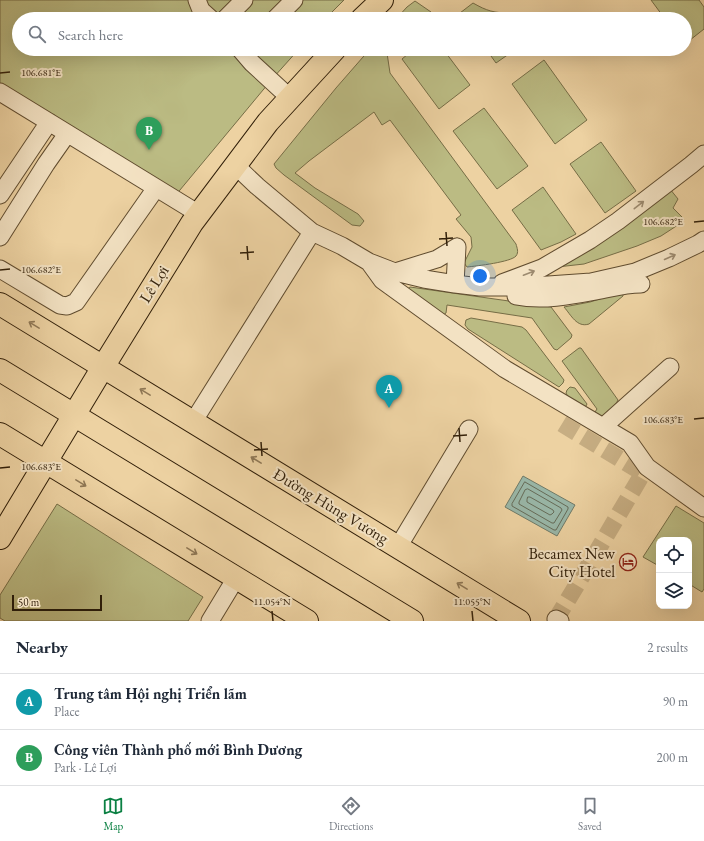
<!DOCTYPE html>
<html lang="en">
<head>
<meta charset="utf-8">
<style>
	body { margin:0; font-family:"EB Garamond",serif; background:#f2f2f3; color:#1f2937 }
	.controls { position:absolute; right:12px; bottom:12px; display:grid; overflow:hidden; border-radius:8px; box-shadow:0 4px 16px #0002 }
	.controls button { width:36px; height:36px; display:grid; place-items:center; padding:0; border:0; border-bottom:1px solid #e0e1e3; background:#fff; color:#1f2937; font:20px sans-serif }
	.scale { position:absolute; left:12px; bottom:10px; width:90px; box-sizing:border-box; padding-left:4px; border:2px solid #311f09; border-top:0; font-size:11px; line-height:14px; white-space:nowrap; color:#311f09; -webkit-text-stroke:3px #f3e2c3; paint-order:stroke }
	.you { position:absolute; left:480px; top:276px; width:14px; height:14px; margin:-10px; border:3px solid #fff; border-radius:50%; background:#1a73e8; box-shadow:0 0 0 6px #1a73e833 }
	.badge { display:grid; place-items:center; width:26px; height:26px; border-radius:50%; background:#0b8043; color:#fff; font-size:13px; font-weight:700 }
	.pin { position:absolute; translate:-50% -33px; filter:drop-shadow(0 1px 2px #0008) }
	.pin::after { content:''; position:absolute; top:21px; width:14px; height:12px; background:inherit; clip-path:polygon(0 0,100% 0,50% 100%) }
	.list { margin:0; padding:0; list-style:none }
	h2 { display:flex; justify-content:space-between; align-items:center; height:52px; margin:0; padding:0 16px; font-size:17px }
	h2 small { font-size:13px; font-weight:400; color:#747a83 }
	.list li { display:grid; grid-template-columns:26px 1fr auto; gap:12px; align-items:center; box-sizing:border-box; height:56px; padding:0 16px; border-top:1px solid #e0e1e3 }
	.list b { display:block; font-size:15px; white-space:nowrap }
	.list p { margin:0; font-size:13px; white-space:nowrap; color:#747a83 }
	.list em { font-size:13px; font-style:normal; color:#747a83 }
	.icon { flex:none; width:22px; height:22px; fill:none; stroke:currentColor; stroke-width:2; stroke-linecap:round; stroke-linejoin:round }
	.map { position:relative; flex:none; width:704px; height:621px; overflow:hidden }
	.search { position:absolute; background:#fff; box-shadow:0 4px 16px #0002; left:12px; right:12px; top:12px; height:44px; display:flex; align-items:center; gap:10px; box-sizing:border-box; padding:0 14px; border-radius:22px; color:#747a83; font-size:15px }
	.sheet { height:164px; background:#fff }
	nav { display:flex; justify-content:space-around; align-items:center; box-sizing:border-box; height:56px; border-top:1px solid #e0e1e3; background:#fff; font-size:11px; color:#747a83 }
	nav a { display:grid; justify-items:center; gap:2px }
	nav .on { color:#0b8043 }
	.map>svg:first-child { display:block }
	.green { fill:#bbbb83; stroke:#766d46 }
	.water { fill:#99b7a8; stroke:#6f7a68 }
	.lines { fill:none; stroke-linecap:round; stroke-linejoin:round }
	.shore { stroke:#656b58; stroke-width:1 }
	.minor-tunnel { stroke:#c7ae83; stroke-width:17; stroke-dasharray:17 8; stroke-linecap:butt }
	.minor-casing { stroke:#604c2f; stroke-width:19 }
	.major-casing { stroke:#311f09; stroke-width:24 }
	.minor { stroke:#f3e2c3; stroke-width:17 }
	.major { stroke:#edd2a2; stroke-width:22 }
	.oneway { stroke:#9c8a6f }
	.oneway2 { stroke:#8f7856 }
	.ticks { fill:none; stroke:#311f09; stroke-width:1.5 }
	.labels { text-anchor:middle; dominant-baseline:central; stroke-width:4; stroke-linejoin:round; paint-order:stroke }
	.street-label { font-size:16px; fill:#311f09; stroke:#f3e2c3 }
	.poi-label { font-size:16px; fill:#311f09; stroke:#f3e2c3; text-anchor:end }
	.ticks-label { font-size:10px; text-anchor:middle; fill:#311f09; stroke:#f3e2c3; stroke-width:4; stroke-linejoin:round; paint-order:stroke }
</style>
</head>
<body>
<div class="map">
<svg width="704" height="621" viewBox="0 0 704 621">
	<rect width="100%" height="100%" fill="#edd2a2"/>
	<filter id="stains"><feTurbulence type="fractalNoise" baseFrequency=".005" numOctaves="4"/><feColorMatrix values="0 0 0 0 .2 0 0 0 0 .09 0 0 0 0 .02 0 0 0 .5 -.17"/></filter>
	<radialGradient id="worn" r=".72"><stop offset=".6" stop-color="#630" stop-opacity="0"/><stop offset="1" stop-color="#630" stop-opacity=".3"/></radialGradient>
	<!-- green -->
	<path class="green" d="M0 0H344L325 19H19V49H299L273 78 170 202 0 99Z
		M651 0H699L704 7V29L685 44V19H665Z
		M415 1 431 12 423 19H396L407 7Z
		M473 3C487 11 494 13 510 13L514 19H464L460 13Z
		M370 49H391L387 53 390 73 516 244C517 248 519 252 516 256 511 262 477 266 467 267L464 263 472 247 471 237 456 219 461 215 390 120 382 125 374 112 309 161 295 173 315 188 358 214 364 221 360 226 352 225 284 175 276 168 274 164 336 88Z
		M414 49H443L470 85 439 109 402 59Z
		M486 49H516L496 63Z
		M544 60 587 120 555 144 512 84Z
		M484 108 528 166 497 189 453 131Z
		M601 142 636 191 605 213 570 164Z
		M543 187 576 234 561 242 541 250 512 210Z
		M670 189 678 199 673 208 684 219 681 223 661 236 637 246 584 264 557 267Z
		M410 287 551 307 572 335 571 338 557 350 554 349 532 318 447 305 446 313 443 315 406 290Z
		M619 293H623V296L589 324C577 328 571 315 564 307L590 302Z
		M471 318 522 327 526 330 564 380 563 383 559 387 468 329 465 325 466 320Z
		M579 348H581L618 400C615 407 606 415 599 417L595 412 597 409 562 361Z
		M570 387 575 388 587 404 586 406 583 408 568 397 566 393 567 390Z
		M57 504 203 597 188 621H5L0 618V595Z
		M676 506 704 523V589L702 592 689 584V540H659V566L643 557Z"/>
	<!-- water -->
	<path class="water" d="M523 476 575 505 557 536 505 507Z"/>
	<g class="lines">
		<!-- shore -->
		<path class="shore" d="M525 482 568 507V509L556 530H554L512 506V504Z
			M528 489 561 508 562 510 554 523H552L519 504V502L525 490Z
			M528 497H530L553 510 554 512 552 514 550 515 527 502V500Z"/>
		<!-- minor-tunnel -->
		<path class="minor-tunnel" d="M555 621 593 558 643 473 559 422"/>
		<!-- minor casing -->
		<g class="minor-casing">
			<path id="minor" d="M197 0 201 10 211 19
				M225 19 244 0
				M275 19 294 0
				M240 49 252 63 290 98
				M0 92 199 214
				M236 166 257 186 312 232 342 246 369 262 395 272 424 279 455 284 480 287H520L591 282 635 272 669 258 698 244 704 240
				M0 195 49 122
				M0 237 46 164 67 134
				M369 262 382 280 505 369 630 443 647 467 704 508
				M0 269 60 305 67 306 76 302 156 188
				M395 272 437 259 457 247
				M502 283 542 268 590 240 618 221 691 165 704 154
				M455 284 457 247
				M516 296C542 301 570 296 596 291 612 288 624 284 641 284
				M193 422 312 232
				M603 427 670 367
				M398 547 469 429
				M556 619 560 621
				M210 621 236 578"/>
		</g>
		<!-- major casing -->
		<g class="major-casing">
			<path id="major" d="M362 19 382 0
				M0 304 519 621
				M0 370 412 621
				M0 434 307 621
				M0 538 103 367 192 223 268 122 335 49"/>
		</g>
		<!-- minor -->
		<use href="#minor" class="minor"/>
		<!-- major -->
		<use href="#major" class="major"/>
	</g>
	<!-- one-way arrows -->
	<defs><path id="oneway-shaft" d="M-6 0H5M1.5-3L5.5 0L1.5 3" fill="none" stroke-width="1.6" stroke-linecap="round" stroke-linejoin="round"/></defs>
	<g class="oneway">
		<use href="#oneway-shaft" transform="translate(639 205) rotate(-38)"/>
		<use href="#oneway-shaft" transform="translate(670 257) rotate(-24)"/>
		<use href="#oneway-shaft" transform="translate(529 273) rotate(-21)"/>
	</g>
	<g class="oneway2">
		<use href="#oneway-shaft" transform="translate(34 325) rotate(-149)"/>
		<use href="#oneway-shaft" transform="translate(145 392) rotate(-149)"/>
		<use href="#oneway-shaft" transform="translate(256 460) rotate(-149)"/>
		<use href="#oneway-shaft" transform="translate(81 483) rotate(31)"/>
		<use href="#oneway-shaft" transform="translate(192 551) rotate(31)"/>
		<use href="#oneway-shaft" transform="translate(462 586) rotate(-149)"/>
	</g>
	<!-- ticks -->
	<path class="ticks" d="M0 73 10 72M694 222 704 221M446 232 447 246M439 239 453 238M247 246 248 260M240 253 254 252M0 270 10 269M694 419 704 418M459 428 460 442M453 436 467 435M261 442 262 456M254 450 268 449M0 468 10 467M272 611 273 621M472 611 473 621"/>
	<!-- icons -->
	<defs>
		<g id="hotel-ring" transform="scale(0.9)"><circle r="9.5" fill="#f3e2c3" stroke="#8f2418" stroke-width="1.5"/><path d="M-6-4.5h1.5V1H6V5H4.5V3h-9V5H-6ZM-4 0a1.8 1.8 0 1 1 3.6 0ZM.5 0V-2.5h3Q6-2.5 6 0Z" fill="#8f2418"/></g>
	</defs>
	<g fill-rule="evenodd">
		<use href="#hotel-ring" x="628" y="562"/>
	</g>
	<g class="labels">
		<!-- street labels -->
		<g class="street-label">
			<text transform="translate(154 284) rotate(-58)">Lê Lợi</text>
			<text transform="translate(331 506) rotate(31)">Đường Hùng Vương</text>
		</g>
		<!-- poi labels -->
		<g class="poi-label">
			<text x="615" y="553">Becamex New<tspan x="615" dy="18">City Hotel</tspan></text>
		</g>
	</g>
	<g class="ticks-label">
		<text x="41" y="76">106.681°E</text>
		<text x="663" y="225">106.682°E</text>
		<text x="41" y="273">106.682°E</text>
		<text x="663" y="423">106.683°E</text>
		<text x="41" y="470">106.683°E</text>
		<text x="272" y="605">11.054°N</text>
		<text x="472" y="605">11.055°N</text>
	</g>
	<rect width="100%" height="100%" filter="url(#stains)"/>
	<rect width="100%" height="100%" fill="url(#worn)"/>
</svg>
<div class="controls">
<button><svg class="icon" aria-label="locate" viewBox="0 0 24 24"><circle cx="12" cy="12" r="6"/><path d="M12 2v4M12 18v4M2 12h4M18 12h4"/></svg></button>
<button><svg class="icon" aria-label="layers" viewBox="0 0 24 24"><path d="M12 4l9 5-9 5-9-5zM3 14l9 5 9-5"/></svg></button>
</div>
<div class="scale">50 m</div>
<div class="you"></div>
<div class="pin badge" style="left:389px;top:408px;background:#0f9aa8">A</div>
<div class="pin badge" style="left:149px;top:150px;background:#2e9e5b">B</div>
<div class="search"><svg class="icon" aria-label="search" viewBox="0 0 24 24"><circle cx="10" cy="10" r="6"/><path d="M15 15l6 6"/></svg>Search here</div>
</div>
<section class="sheet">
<h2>Nearby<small>2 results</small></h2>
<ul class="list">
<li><span class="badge" style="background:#0f9aa8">A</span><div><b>Trung tâm Hội nghị Triển lãm</b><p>Place</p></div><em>90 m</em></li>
<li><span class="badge" style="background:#2e9e5b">B</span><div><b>Công viên Thành phố mới Bình Dương</b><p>Park · Lê Lợi</p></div><em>200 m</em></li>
</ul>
</section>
<nav>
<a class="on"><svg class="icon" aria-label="map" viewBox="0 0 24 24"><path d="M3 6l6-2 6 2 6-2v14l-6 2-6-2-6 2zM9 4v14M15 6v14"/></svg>Map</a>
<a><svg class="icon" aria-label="directions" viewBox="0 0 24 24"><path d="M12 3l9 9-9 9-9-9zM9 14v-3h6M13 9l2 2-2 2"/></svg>Directions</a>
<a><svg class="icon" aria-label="saved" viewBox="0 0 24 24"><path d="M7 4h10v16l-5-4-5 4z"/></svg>Saved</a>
</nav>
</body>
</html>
